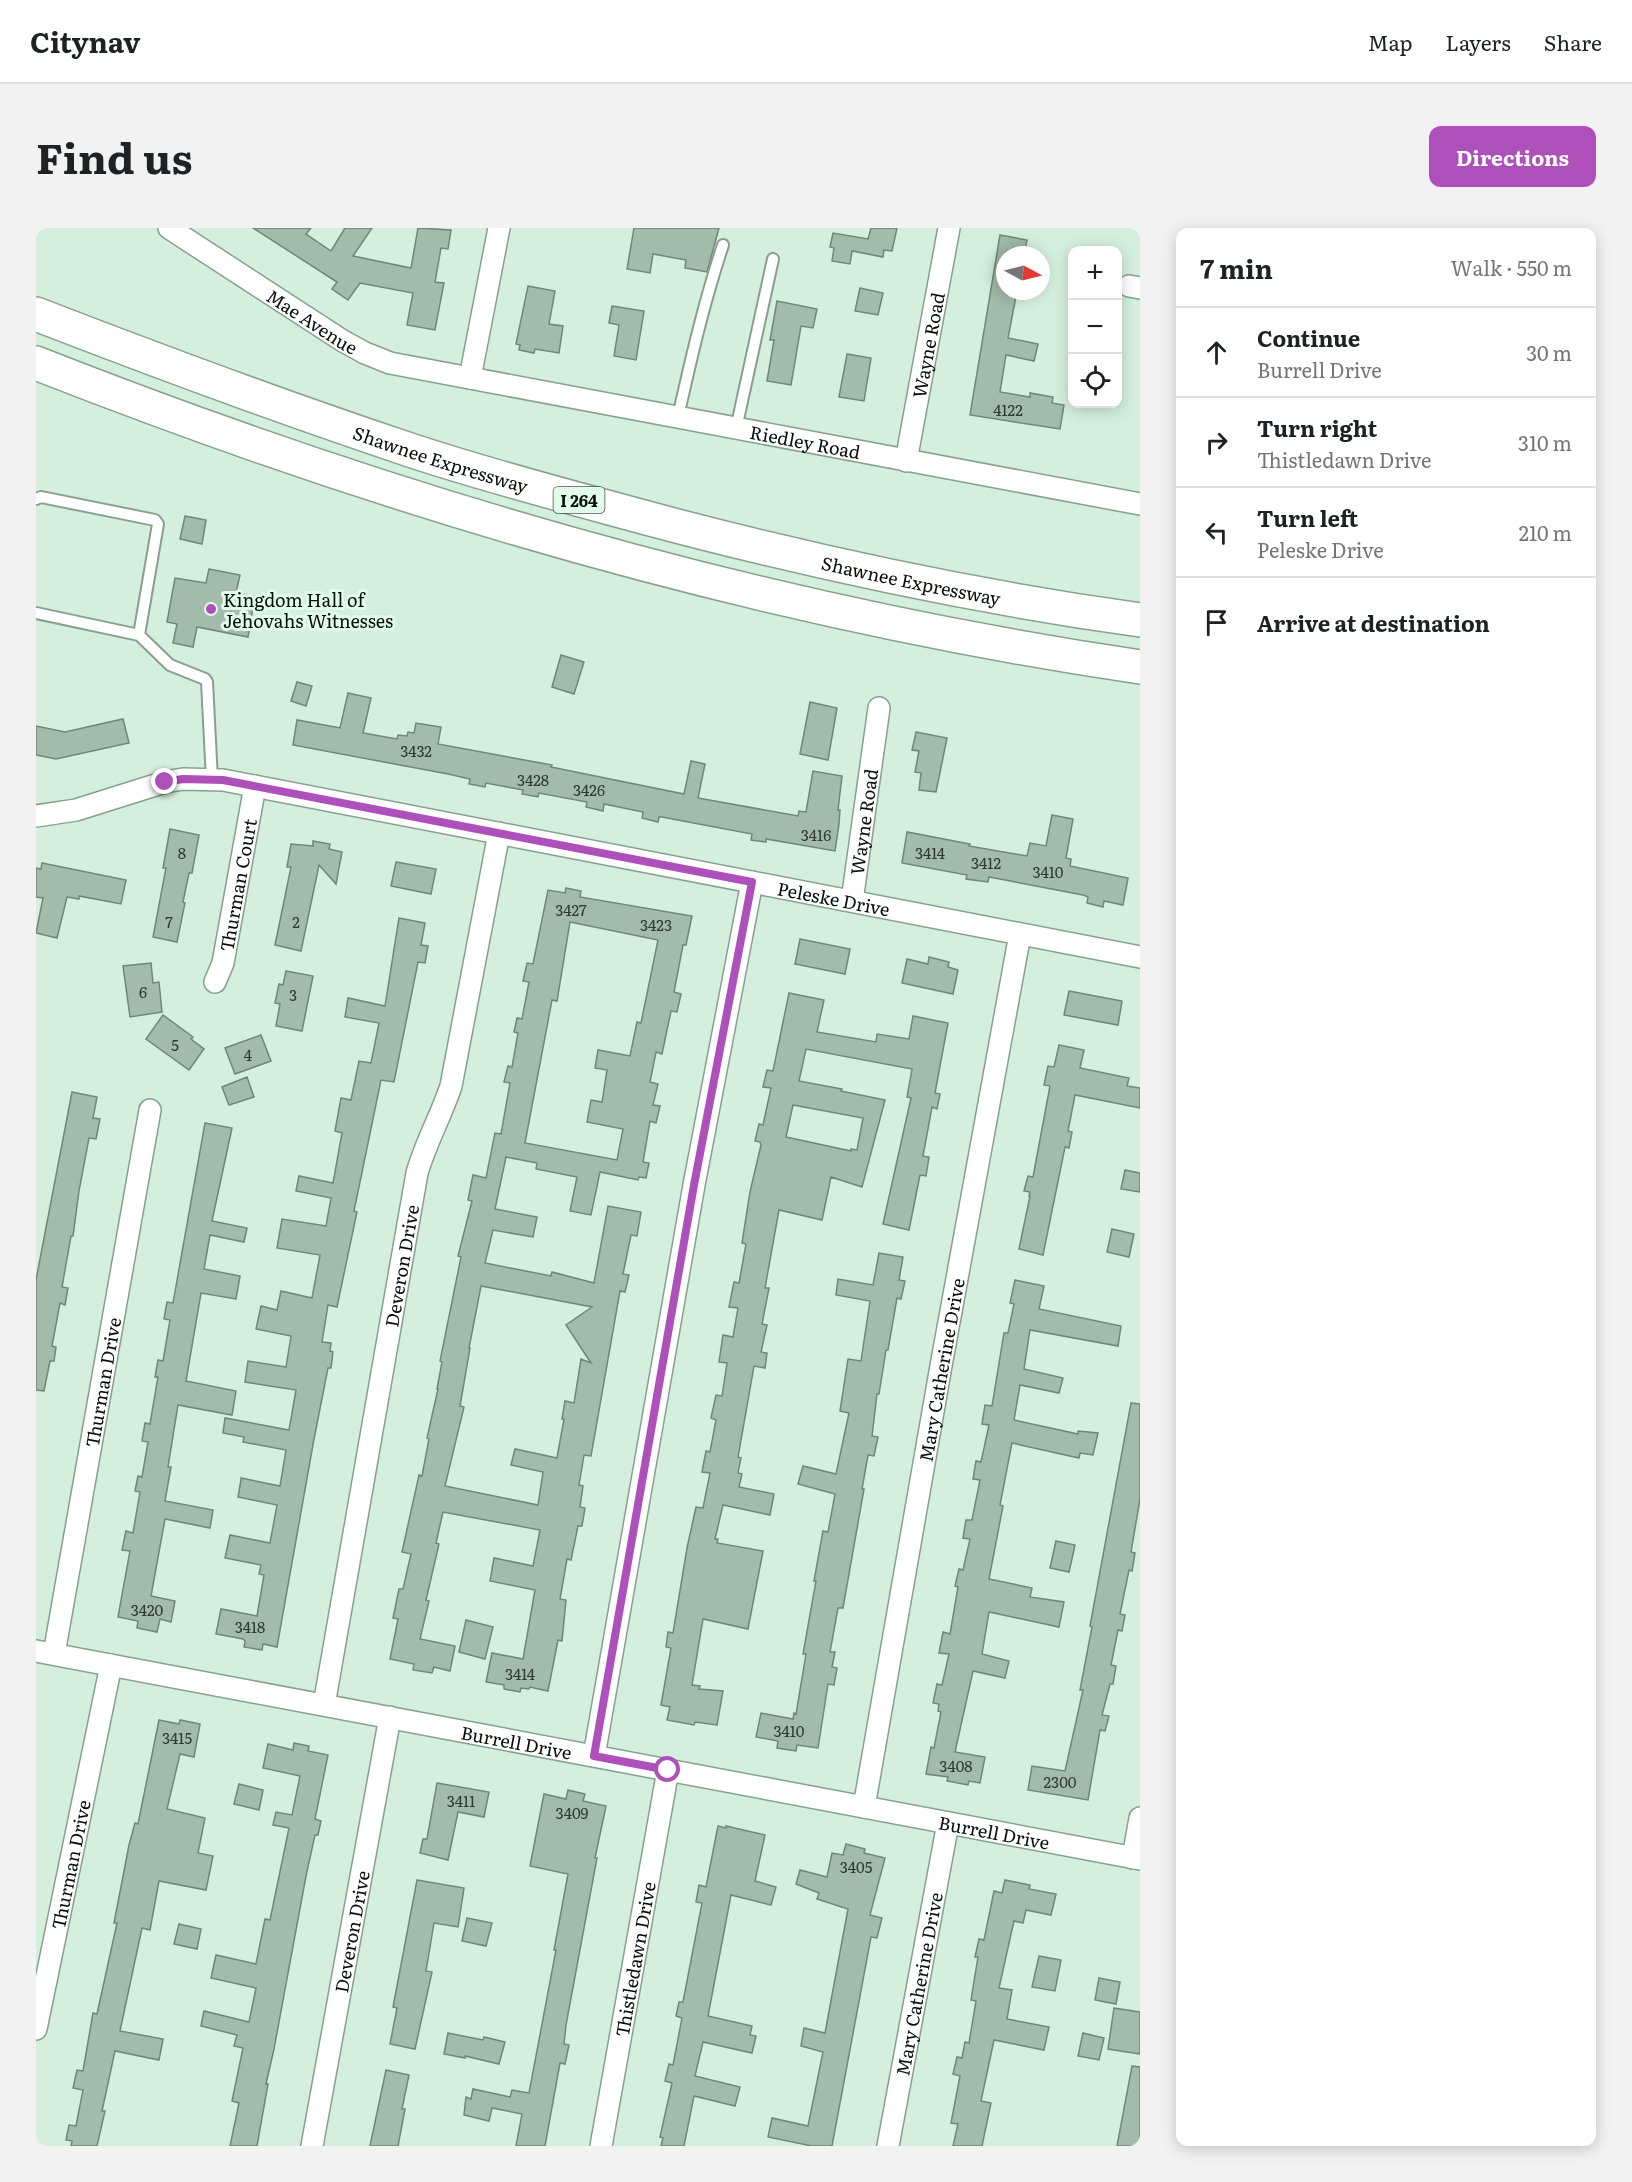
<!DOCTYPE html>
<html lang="en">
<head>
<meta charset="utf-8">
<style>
	body { margin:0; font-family:Literata,serif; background:#f2f2f2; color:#202124 }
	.controls { position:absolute; right:18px; top:18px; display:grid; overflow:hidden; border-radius:12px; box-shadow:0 3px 15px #0003 }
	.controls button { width:54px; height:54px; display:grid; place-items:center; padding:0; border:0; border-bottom:2px solid #e0e0e0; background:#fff; color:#202124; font:30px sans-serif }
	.compass { position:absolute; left:960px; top:18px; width:54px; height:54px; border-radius:50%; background:#fff; box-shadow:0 3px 15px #0003; rotate:97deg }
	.stop { position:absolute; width:18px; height:18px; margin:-14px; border:4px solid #ae50ba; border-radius:50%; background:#fff }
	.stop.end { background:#ae50ba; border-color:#fff; box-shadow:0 2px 6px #0008 }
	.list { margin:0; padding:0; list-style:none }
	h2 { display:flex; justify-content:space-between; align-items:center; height:78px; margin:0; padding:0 24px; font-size:26px }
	h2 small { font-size:20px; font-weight:400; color:#757577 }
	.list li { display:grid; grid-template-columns:39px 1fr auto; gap:18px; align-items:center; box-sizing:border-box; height:90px; padding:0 24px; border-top:2px solid #e0e0e0 }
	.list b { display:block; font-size:22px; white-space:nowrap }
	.list p { margin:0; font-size:20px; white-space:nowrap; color:#757577 }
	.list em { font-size:20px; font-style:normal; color:#757577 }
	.icon { flex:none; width:33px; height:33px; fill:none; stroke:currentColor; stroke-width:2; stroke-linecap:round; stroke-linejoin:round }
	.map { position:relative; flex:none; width:1104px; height:1918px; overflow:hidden; border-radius:12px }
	header { display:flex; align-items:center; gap:36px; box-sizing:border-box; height:84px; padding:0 30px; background:#fff; border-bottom:2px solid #e0e0e0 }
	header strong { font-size:28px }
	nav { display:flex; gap:33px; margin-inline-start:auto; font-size:21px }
	.intro { display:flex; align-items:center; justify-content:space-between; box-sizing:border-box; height:144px; padding:0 36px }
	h1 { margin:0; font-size:42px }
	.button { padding:15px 27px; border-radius:12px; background:#ae50ba; color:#fff; font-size:21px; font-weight:700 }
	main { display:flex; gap:36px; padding:0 36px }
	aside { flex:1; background:#fff; border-radius:12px; box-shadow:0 3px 15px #0003 }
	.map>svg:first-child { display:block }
	.building { fill:#a2bbaa; stroke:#6e8776; stroke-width:1.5; fill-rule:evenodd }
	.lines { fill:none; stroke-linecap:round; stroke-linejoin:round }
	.service-casing { stroke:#88a090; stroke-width:14 }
	.minor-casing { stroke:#88a090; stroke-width:24 }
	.motorway-casing { stroke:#88a090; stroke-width:36 }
	.service { stroke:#fff; stroke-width:10 }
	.minor { stroke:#fff; stroke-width:21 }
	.motorway { stroke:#fff; stroke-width:33 }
	.route { stroke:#ae50ba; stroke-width:8 }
	.poi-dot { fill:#ae50ba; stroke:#e2fcea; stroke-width:2 }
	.labels { text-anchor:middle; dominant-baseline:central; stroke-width:6; stroke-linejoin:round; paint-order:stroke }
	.number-label { font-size:15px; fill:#2e3a32 }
	.shield { fill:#e2fcea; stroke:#49564d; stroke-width:1.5 }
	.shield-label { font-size:16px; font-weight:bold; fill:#070f0a }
	.street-label { font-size:18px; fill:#070f0a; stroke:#e2fcea }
	.poi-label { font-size:18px; fill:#070f0a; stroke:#e2fcea; text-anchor:start }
</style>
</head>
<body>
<header>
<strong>Citynav</strong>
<nav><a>Map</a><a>Layers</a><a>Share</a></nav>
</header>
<div class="intro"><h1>Find us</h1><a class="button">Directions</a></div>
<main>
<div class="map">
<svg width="1104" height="1918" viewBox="0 0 1104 1918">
	<rect width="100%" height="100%" fill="#d4efdd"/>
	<!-- building -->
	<path class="building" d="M217 0H275L270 6 295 23 309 0H336L317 28 375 40 382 0 415 2 412 21 405 20 399 54 408 55 399 102 371 97 377 65 324 55 312 72 296 61 301 54Z
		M598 0H683L671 44 649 40 650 32 617 26 614 45 591 41Z
		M835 0H861L856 23 848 22 847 29 816 23 814 36 796 33 798 20 794 19 797 5 832 11Z
		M964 7 991 12 988 27H969V63H981L972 110 1002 116 998 133 970 127 964 164 994 169V165L1017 169 1016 175 1028 177 1024 201 934 187Z
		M492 58 519 63 513 96 527 98 523 125 499 121 498 125 483 122 484 117 480 116Z
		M824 60 847 65 842 87 819 83Z
		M741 73 781 81 777 100 765 98 755 157 731 153 738 112H734Z
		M576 78 608 83 600 132 578 128 583 97 573 95Z
		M811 126 835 130 828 173 803 169Z
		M149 288 170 292 166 316 144 311Z
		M173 341 204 347 200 365 219 368 212 409 161 399 157 419 137 415 141 396 131 394 139 350 170 355Z
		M525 427 548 434 538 466 516 459Z
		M261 454 276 458 270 478 255 473Z
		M312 465 335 470 327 505 361 511 362 507 371 508 372 504 378 505 380 495 405 499 402 516 516 537 515 539 648 566 655 533 669 536 662 570 762 588 763 583 770 584 777 543 806 548 802 582H804L803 596 799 623 730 611V614L715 612 716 606 626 589H623L622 594 606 590 607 584 568 576 567 583 550 579 551 574 503 565 502 569 486 566 487 562 450 555 449 559 433 556 434 551 412 546 257 517 261 492 304 500Z
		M774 474 801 480 792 532 764 526Z
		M87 491 93 515 20 531 0 527V498L29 504Z
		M880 504 911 510 900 564 883 562 885 545 879 544 883 523 876 522Z
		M1016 587 1037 591 1030 630 1035 631 1034 638 1092 650 1087 677 1068 673 1067 679 1051 675 1052 669 1047 667 953 649 952 654 930 651 931 647 866 635 871 604 934 616 933 618 991 628 994 615 1010 618Z
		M134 601 163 607 156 645H153L147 674 149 675 141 714 117 709 130 640H127Z
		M277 613 294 616 293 621 306 624 300 656 283 637 265 723 239 717 255 639H251L255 616 277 618Z
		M360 634 400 641 395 666 355 658Z
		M6 635 90 652 85 676 43 668V671L31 669 21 710 0 705 7 670 0 669V640L5 641Z
		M530 660 545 663 544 669 656 688 650 717H647L638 764 645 766 641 784 635 783 626 826 620 824 614 854 622 856 617 877 624 878 620 895 614 893 607 934 613 935 610 950 603 949 602 952 564 944 555 987 534 983 541 949 500 941 501 935 470 929 459 981 501 989 497 1009 457 1002 449 1035 515 1048 516 1044 558 1055 572 978 605 984 601 1008 595 1007 587 1046 593 1047 589 1064 584 1063 555 1228 548 1227 543 1257 547 1258 544 1279 549 1280 546 1298H542L535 1332 531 1331 524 1371 530 1372 526 1413 522 1412 512 1463 494 1459 493 1461 485 1460 484 1464 468 1461V1457L450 1454 456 1425 487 1431 499 1362 454 1353 458 1330 497 1338 504 1302 407 1284 400 1315 403 1316 390 1372 393 1373 384 1411 419 1418 414 1443 398 1439 396 1445 377 1442 378 1436 354 1431 362 1391 357 1390 363 1361H367L375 1326 366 1324 383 1247 386 1248 393 1211 391 1210 402 1161H401L406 1134 404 1133 425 1029 422 1028 436 973 432 972 437 947 450 950 459 905 465 906 474 855 468 854 472 838 476 839 482 805 478 804 481 790 486 791 493 754 487 753 491 735 497 736 512 662 529 665ZM534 694 622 712 605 795 601 794 594 828 562 822 559 840 571 842 566 874 555 872 551 894 587 901 581 932 489 915 516 772 521 773ZM445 1058 556 1079 530 1097 555 1135 545 1131 538 1175 529 1173 526 1191H528L521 1230 479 1221 475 1237 507 1244 502 1277 409 1258 428 1179 424 1178 434 1120H433Z
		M363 690 389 695 385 717 392 718 389 735 382 734 358 854 345 852 318 983 321 984 301 1079 292 1077 286 1114 295 1115 294 1123 297 1124 295 1140H292L278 1211 241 1419 227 1416 226 1422 208 1419 209 1413 207 1411 180 1406 185 1381 221 1388 228 1347 223 1346 225 1337 189 1330 194 1307 234 1315 241 1277 202 1269 205 1252V1250L244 1258 250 1222 207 1214 208 1209 187 1205 189 1190 253 1202 260 1162 209 1154 212 1133 250 1139 255 1108 220 1101 225 1078 241 1082 245 1063 276 1070 284 1027 241 1020 246 991 290 998 295 970 260 963 263 948 297 955 306 905 299 903 305 870 315 872 323 833 335 835 343 795 309 789 312 770 349 778Z
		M764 711 814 721 809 746 759 736Z
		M893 729 913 734 912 739 922 742 917 766 866 755 871 731 892 736Z
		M115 735 117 755 123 754 126 784 94 789 87 738Z
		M250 743 277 748 266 803 240 798 244 776 239 775 243 756 247 757Z
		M1033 763 1086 773 1082 797 1028 787Z
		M753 765 788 772 781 804 840 814 841 806 873 811 877 788 912 795 899 865 904 866 901 881 896 879 887 928 893 929 890 948 884 947 873 1002 847 996 875 870 871 869 876 841 770 821 763 853 806 861 805 863 849 872 826 959 795 949 786 992 743 982 729 1060H733L726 1096 731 1097 725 1124 731 1125 729 1140 718 1138 702 1229 705 1230 702 1245 706 1246 703 1259 738 1266 734 1287 687 1277 679 1311H682L681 1315 727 1323 712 1401 667 1391 656 1457 664 1458 663 1461 687 1463 681 1497 659 1494 658 1497 631 1492 634 1479 625 1477 635 1420 630 1419 632 1404 637 1405 651 1320 660 1279 667 1280 674 1245 666 1244 670 1223 674 1224 680 1192 675 1190 680 1167 686 1168 691 1135 683 1134 687 1107 697 1109 702 1080 693 1079 698 1054 703 1055 710 1016 706 1015 714 964 725 917 724 914 719 913 723 896 727 897 735 860 727 859 731 842 737 843ZM757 877 827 890 821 922 815 921V923L750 909Z
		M127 787 157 809 155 811 168 821 153 842 110 811Z
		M225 807 235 833 199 846 189 820Z
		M1023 817 1048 822 1044 840 1093 850 1091 858 1104 860V880L1039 867 1032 903 1036 904 1033 920 1029 919 1007 1027 983 1021 994 968H993L994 964 988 963 992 948 997 949 1014 858 1008 857 1012 838 1018 839Z
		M211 849 218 869 193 877 186 859Z
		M36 864 61 869 57 890 64 891 60 911 53 910 43 963 37 1008H35L26 1059 32 1060 29 1077 24 1075 16 1118 20 1119 18 1133H14L8 1163 0 1162V1052Z
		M169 895 196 900 176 993 211 1000 208 1014 174 1007 168 1041 204 1048 200 1071 165 1065 150 1153 200 1163 196 1187 142 1177 132 1239H135L129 1273 177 1282 174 1300 129 1291 115 1368 139 1373 135 1394 124 1391 121 1404 101 1400 102 1393 82 1389 94 1323 86 1322 90 1303 97 1305 104 1264 99 1263 102 1248 106 1249 112 1214 106 1213 109 1195 114 1196 122 1149H119L122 1132 127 1133 134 1092 128 1091 131 1074 137 1075Z
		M1089 942 1104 945V964L1085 961Z
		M1076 1001 1098 1006 1093 1029 1071 1024Z
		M843 1025 867 1029 863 1052 869 1053 865 1071 861 1070 852 1122H850L843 1166H841L836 1208 842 1209 838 1228 832 1227 826 1261H828L807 1380H802L794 1424H799L796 1439 801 1440 798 1457 792 1456 782 1520 761 1517 760 1523 741 1520 742 1513 720 1509 725 1485 757 1491 758 1485 760 1486 770 1426H767L780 1353H778L787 1303 792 1304 799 1266 762 1256 767 1238 800 1246 813 1185 804 1183 812 1131 825 1133 834 1073 800 1067 802 1051 837 1057Z
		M979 1052 1008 1058 1003 1081 1085 1098 1082 1118 994 1102 988 1141 1027 1150 1023 1165 984 1157 978 1192 1042 1206V1203L1062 1205 1057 1227 1044 1225 1043 1230 976 1215 964 1277 967 1278 953 1351 996 1360 994 1369 1028 1374 1023 1399 953 1384 946 1426 973 1433 969 1450 937 1443 919 1524 949 1529 944 1555 933 1553 932 1557 911 1553 912 1549 890 1546 895 1519 898 1520 905 1484 902 1483 903 1476 897 1475 901 1456 906 1457 913 1426 903 1425 907 1404 914 1406 922 1359 919 1358 923 1341 927 1342 934 1311 927 1310 930 1292H936L944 1252 937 1251 940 1233 945 1234 953 1197 946 1196 949 1177 956 1178 968 1105H972L978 1076 974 1075Z
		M1095 1175 1104 1176V1271L1095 1324 1099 1325 1096 1343 1093 1342 1084 1386 1089 1387 1086 1403 1082 1402 1075 1437 1080 1438 1077 1456H1074L1066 1487 1073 1488 1069 1503 1064 1502 1052 1572 992 1562 996 1538 1029 1543 1047 1462H1044L1056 1399 1054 1398Z
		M1020 1313 1039 1317 1033 1344 1014 1340Z
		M430 1392 457 1399 449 1431 423 1424Z
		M123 1492 143 1496 144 1492 164 1496 158 1529 144 1526 131 1581 169 1590 162 1625 177 1628 170 1662 123 1653 114 1702 106 1700 84 1803 127 1811 123 1832 79 1823 66 1883H69L61 1918H35L36 1913 30 1912 33 1897 40 1898 47 1862 37 1860 41 1842 47 1843 57 1785 61 1786 81 1695H78L93 1617 99 1595 102 1596Z
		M258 1515 273 1518 272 1523 292 1527 279 1591 285 1593 282 1607H279L270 1648 238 1821 230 1856H232L221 1918H194L203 1875 196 1873 207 1820 198 1818 201 1807 165 1798 168 1783 213 1794 220 1760 175 1750 180 1727 220 1736 229 1691 234 1692 253 1600 237 1597 240 1584 256 1587 264 1548 227 1540 232 1516 257 1522Z
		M401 1555 453 1564 448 1589 422 1584 412 1632 384 1625 387 1611H391Z
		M203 1556 227 1562 223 1582 198 1576Z
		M532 1562 549 1566 547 1573 570 1578 559 1630H561L530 1797 528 1816 533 1817 529 1836 524 1835 509 1918H480L486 1886 456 1880 453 1893 428 1887 430 1869 435 1871 437 1861 474 1869 476 1862 493 1865 520 1722H518L532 1646 494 1638 508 1566 530 1571Z
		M682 1598 690 1600V1598L729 1607 719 1653 740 1659 735 1677 695 1667 672 1788 716 1798 714 1807 720 1808 716 1825 667 1814 659 1848 704 1859 699 1878 658 1868 648 1918H625L627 1910 624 1909 636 1855 629 1853 633 1836 637 1837 646 1790 640 1788 643 1774H647L666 1675 660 1674 663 1657 670 1659Z
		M810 1616 829 1621 828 1625 849 1630 834 1687 846 1690 841 1710 835 1709 796 1918H776L732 1909 736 1890 772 1898 787 1824 765 1818 768 1800 789 1805 812 1681 781 1671 783 1665 760 1656 764 1642 791 1649 796 1625 807 1627Z
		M381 1652 428 1660 422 1699 398 1695 390 1743 396 1744 379 1821 354 1816 361 1780 357 1779Z
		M969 1652 994 1657 993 1661 1020 1666 1015 1687 990 1682 987 1695 978 1693 963 1760 976 1762 971 1791 1013 1799 1008 1822 958 1812 945 1873 955 1875 946 1918H917L922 1896 915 1895 924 1848 917 1846 921 1829 926 1830 929 1814 933 1815 940 1773 935 1772 942 1729H939L943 1711 948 1712 958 1663 966 1665Z
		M431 1690 456 1695 450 1718 426 1713Z
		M143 1696 165 1701 161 1721 138 1716Z
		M1003 1728 1025 1732 1019 1763 996 1759Z
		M1063 1750 1084 1754 1080 1776 1059 1772Z
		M1078 1780 1104 1784V1826L1072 1821Z
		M412 1805 447 1812 448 1809 469 1814 463 1836 429 1828V1830L408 1826Z
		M1047 1805 1068 1810 1063 1832 1042 1828Z
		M1096 1838 1104 1839V1918H1081Z
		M350 1842 373 1847 366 1881H369L362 1918H334Z"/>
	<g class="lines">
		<!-- service casing -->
		<g class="service-casing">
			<path id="service" d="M642 189C655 131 668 74 687 17
				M700 201 737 31
				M0 271 5 269 119 292 122 296 103 407
				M0 385 103 407 134 437 169 451 171 454 176 552"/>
		</g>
		<!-- minor casing -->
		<g class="minor-casing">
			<g id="minor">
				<path id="s1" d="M133 0 307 113 329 125 354 135 1104 276"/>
				<path d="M1093 58 1104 60"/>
				<path d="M434 150 463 0"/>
				<path id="s2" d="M870 233 913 0"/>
				<path id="s3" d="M0 588 40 582 129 554 147 551 187 552 1104 729"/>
				<path id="s4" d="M816 673 843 480"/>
				<path id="s5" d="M179 754 187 735 219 558"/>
				<path id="s6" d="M0 1423 1104 1631"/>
				<path id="s7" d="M18 1426 114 882"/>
				<path id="s8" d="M288 1477 381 945C390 914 405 888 415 858L463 605"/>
				<path d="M558 1528 658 957 716 654"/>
				<path id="s9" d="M828 1579 905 1138 984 706"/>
				<path d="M1097 1630 1104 1590"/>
				<path id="s10" d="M0 1801 75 1437"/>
				<path id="s11" d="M276 1918 354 1489"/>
				<path id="s12" d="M565 1918 632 1542"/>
				<path id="s13" d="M852 1918 912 1595"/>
			</g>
		</g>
		<!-- motorway casing -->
		<g class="motorway-casing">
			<g id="motorway">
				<path id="s14" d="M0 86C124 134 248 180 374 222 440 244 507 262 574 280 748 328 925 367 1104 392"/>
				<path d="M0 135C356 275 725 383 1104 439"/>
			</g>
		</g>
		<!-- service -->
		<use href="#service" class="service"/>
		<!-- minor -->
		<use href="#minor" class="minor"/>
		<!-- motorway -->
		<use href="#motorway" class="motorway"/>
	</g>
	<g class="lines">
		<!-- route -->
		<path class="route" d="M129 554 147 551 187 552 716 654 658 957 558 1528 632 1542"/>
	</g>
	<!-- markers -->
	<circle class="poi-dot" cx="175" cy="381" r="6"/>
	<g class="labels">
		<!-- number labels -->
		<g class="number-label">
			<text x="972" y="181">4122</text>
			<text x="380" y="522">3432</text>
			<text x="497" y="551">3428</text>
			<text x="553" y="561">3426</text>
			<text x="780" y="606">3416</text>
			<text x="146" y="624">8</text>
			<text x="894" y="624">3414</text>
			<text x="950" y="634">3412</text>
			<text x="1012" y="643">3410</text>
			<text x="535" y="681">3427</text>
			<text x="133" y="693">7</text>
			<text x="260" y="693">2</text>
			<text x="620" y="696">3423</text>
			<text x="107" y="763">6</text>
			<text x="257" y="766">3</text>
			<text x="139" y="816">5</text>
			<text x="212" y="826">4</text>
			<text x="111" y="1381">3420</text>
			<text x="214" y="1398">3418</text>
			<text x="484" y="1445">3414</text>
			<text x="753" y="1502">3410</text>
			<text x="141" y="1509">3415</text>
			<text x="920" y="1537">3408</text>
			<text x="1024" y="1553">2300</text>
			<text x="425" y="1572">3411</text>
			<text x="536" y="1584">3409</text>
			<text x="820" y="1638">3405</text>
		</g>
		<!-- shield labels -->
		<rect class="shield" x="517.5" y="259" width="51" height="26" rx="4.5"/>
		<g class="shield-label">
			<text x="543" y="272">I 264</text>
		</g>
		<!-- street labels -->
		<g class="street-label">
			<text stroke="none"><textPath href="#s1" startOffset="171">Mae Avenue</textPath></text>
			<text stroke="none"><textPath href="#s2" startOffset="118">Wayne Road</textPath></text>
			<text stroke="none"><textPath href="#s1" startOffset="682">Riedley Road</textPath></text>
			<text stroke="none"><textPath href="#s14" startOffset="430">Shawnee Expressway</textPath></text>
			<text stroke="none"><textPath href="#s14" startOffset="916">Shawnee Expressway</textPath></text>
			<text stroke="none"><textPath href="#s4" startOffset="80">Wayne Road</textPath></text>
			<text stroke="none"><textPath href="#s5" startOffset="100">Thurman Court</textPath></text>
			<text stroke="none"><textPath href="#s3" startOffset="814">Peleske Drive</textPath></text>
			<text stroke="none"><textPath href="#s8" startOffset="446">Deveron Drive</textPath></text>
			<text stroke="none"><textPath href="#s9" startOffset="444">Mary Catherine Drive</textPath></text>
			<text stroke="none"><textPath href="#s7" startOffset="276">Thurman Drive</textPath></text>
			<text stroke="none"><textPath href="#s6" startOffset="489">Burrell Drive</textPath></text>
			<text stroke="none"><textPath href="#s6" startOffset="975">Burrell Drive</textPath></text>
			<text stroke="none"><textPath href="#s10" startOffset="168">Thurman Drive</textPath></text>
			<text stroke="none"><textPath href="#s11" startOffset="218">Deveron Drive</textPath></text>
			<text stroke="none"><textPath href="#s12" startOffset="190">Thistledawn Drive</textPath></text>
			<text stroke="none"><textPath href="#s13" startOffset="165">Mary Catherine Drive</textPath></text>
		</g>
		<!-- poi labels -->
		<g class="poi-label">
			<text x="187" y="371">Kingdom Hall of<tspan x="187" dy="21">Jehovahs Witnesses</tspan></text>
		</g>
	</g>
</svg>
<div class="controls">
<button>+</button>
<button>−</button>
<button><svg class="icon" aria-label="locate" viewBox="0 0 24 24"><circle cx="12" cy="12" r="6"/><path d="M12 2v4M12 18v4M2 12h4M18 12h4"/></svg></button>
</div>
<svg class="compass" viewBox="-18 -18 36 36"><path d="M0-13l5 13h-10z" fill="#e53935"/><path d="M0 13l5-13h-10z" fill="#757577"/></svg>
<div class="stop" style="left:632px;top:1542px"></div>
<div class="stop end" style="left:129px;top:554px"></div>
</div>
<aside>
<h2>7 min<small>Walk · 550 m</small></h2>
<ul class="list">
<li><svg class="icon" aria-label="ahead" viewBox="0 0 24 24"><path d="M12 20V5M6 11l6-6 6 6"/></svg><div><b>Continue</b><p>Burrell Drive</p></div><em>30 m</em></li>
<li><svg class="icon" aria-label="right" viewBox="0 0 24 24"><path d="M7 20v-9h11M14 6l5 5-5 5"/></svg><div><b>Turn right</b><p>Thistledawn Drive</p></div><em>310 m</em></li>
<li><svg class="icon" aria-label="left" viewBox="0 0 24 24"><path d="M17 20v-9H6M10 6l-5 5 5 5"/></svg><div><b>Turn left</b><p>Peleske Drive</p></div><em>210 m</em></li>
<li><svg class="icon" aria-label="arrive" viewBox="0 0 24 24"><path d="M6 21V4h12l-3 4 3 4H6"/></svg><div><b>Arrive at destination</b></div></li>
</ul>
</aside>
</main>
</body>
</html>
